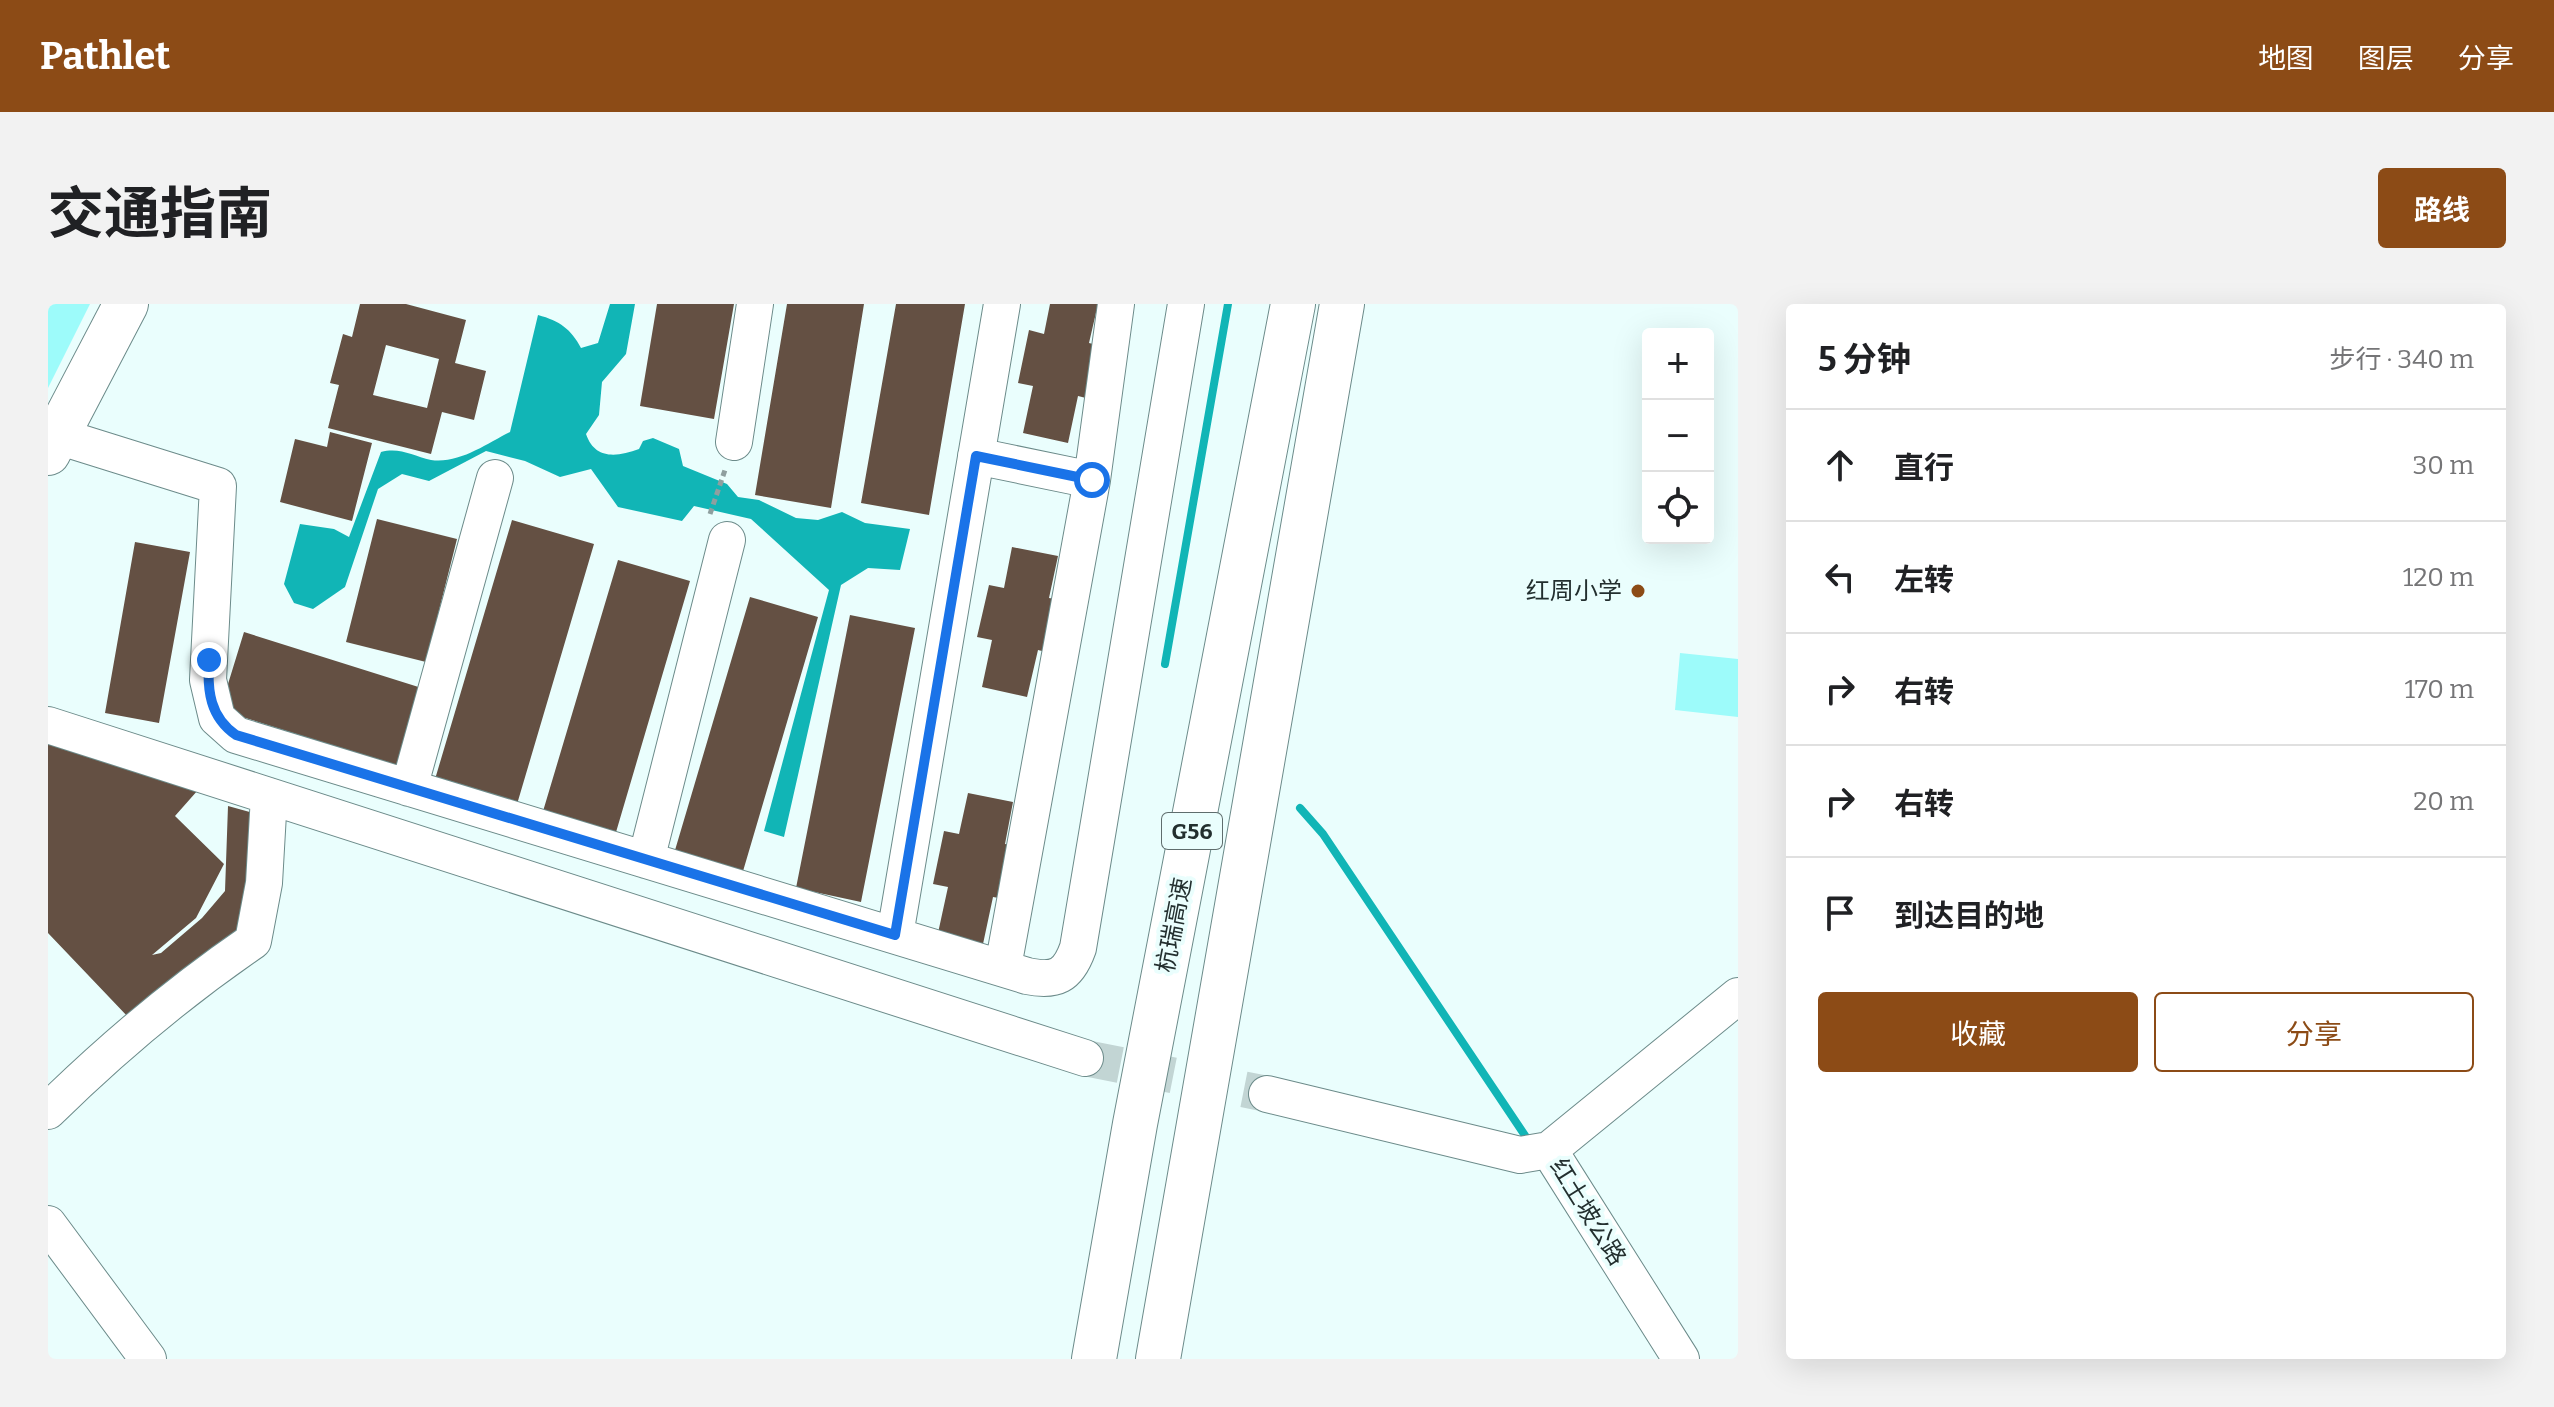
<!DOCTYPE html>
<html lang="zh">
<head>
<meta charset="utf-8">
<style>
	body { margin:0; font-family:Bitter,"Noto Sans SC",serif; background:#f2f2f2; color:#202124 }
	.controls { position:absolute; right:24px; top:24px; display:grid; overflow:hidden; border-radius:8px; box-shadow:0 8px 32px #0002 }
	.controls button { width:72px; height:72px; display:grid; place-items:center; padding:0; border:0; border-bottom:2px solid #e0e0e0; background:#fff; color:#202124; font:40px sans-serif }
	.stop { position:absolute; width:24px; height:24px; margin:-18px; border:6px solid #1a73e8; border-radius:50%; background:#fff }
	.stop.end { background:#1a73e8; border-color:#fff; box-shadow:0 2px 8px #0008 }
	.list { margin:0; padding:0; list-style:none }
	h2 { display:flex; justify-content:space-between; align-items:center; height:104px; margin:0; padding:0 32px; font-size:34px }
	h2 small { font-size:26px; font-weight:400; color:#757577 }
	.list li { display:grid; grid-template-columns:52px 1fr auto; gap:24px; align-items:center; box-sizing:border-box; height:112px; padding:0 32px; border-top:2px solid #e0e0e0 }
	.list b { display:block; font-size:30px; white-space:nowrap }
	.list em { font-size:26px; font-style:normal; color:#757577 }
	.actions { display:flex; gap:16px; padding:24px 32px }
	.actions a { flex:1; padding:18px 0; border:2px solid #8c4b16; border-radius:8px; text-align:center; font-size:28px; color:#8c4b16 }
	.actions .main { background:#8c4b16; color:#fff }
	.icon { flex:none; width:44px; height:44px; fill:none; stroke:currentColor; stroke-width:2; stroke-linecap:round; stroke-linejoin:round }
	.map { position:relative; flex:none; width:1690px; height:1055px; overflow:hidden; border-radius:8px }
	header { display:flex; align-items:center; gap:48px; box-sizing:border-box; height:112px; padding:0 40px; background:#8c4b16; color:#fff }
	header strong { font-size:38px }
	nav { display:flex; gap:44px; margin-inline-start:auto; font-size:28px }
	.intro { display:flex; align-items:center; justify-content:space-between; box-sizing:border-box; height:192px; padding:0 48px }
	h1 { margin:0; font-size:56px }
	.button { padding:20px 36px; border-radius:8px; background:#8c4b16; color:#fff; font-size:28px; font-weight:700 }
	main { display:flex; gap:48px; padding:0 48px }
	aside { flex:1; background:#fff; border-radius:8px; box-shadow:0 8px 32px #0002 }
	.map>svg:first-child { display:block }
	.green { fill:#9dfbfa }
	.water { fill:#11b5b6 }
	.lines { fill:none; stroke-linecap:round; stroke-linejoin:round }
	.stream { stroke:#11b5b6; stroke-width:8 }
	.building { fill:#645043; fill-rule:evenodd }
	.minor-tunnel { stroke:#c2d5d4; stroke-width:36; stroke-dasharray:36 18; stroke-linecap:butt }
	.minor-casing { stroke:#6c8b8a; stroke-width:38 }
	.major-casing { stroke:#6c8b8a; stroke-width:46 }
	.highway-casing { stroke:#6c8b8a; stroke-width:46 }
	.path { stroke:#8f9f9f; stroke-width:5; stroke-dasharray:6 4; stroke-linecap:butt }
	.minor { stroke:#fff; stroke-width:36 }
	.major { stroke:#fff; stroke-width:44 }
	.highway { stroke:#fff; stroke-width:44 }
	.route { stroke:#1a73e8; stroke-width:10 }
	.poi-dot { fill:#8c4b16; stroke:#eafefd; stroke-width:3 }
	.labels { text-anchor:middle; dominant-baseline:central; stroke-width:8; stroke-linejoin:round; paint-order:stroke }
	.shield { fill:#eafefd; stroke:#5f6d6d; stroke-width:2 }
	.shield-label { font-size:22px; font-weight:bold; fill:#232f2f }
	.poi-label { font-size:24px; fill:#232f2f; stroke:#eafefd; text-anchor:end }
	.street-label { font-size:24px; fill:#232f2f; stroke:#eafefd }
</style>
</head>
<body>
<header>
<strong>Pathlet</strong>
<nav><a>地图</a><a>图层</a><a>分享</a></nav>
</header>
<div class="intro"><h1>交通指南</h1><a class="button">路线</a></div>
<main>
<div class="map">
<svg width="1690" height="1055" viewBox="0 0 1690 1055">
	<rect width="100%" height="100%" fill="#eafefd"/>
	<!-- green -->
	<path class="green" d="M0 0H42L0 84Z
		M1632 349 1690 355V413L1627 406Z"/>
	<!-- water -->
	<path class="water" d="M562 0H587L578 50 554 78 551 111 538 130C547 156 569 153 591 145L595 137 605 134 631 145 635 162 679 180 690 193 711 196 748 214 770 216 794 208 817 219 862 225 852 266 820 264 793 281 736 533 716 527 781 286 703 215 646 202 634 217 570 203 543 165 512 173 477 157 438 147 381 177 354 170 330 185 297 283 265 305 246 299 236 280 252 220 286 225 301 233 333 148C352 143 365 152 383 156 411 160 438 140 462 128L490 11C512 17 523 25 533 44L550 39Z"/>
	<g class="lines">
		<!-- stream -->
		<path class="stream" d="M1117 360 1180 0
			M1252 504 1275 530 1482 839"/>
	</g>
	<!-- building -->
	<path class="building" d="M312 0H358L418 16 407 59 438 67 426 116 394 108 383 150 280 124 291 81 282 79 295 30 304 33ZM338 41 391 55 379 104 325 91Z
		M609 0H686L666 115 592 102Z
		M739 0H816L783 204 707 191Z
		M848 0H917L881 211 813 199Z
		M1002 0H1050L1041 39 1053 42 1042 95 1030 92 1020 139 975 129 985 82 970 79 981 26 996 30Z
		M282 128 324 139 304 217 232 198 247 135 279 143Z
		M329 215 409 235 378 358 298 338Z
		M464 216 546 240 467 507 385 482Z
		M87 238 142 248 111 419 57 409Z
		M964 243 1010 252 1001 294 1013 296 1002 349 990 346 979 393 934 383 944 336 929 333 941 281 956 284Z
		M570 256 642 277 566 535 493 514Z
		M702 293 770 313 693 574 625 553Z
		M802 311 867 324 813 598 748 584Z
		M196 328 380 386 356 464 172 406Z
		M0 434 150 486 127 512 176 560 148 614 104 651 113 649 154 614 177 587 180 502 213 511 201 608 182 644 81 714 0 629Z
		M920 489 965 498 957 540 969 542 957 595 945 593 935 640 890 629 900 583 885 580 896 527 911 530Z"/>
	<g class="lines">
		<!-- minor-tunnel -->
		<path class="minor-tunnel" d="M1037 754 1219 790"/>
		<!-- minor casing -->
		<g class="minor-casing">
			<path id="minor" d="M10 132 170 182 160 376 169 414 188 431 979 672C1008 678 1020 672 1030 644L1138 0
				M686 138 707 0
				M928 152 1044 176
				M0 421 1037 754
				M361 484 447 174
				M598 556 679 236
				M847 631 954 0
				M955 663 1044 176 1068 0
				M1219 790 1472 851 1501 846
				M0 807C63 745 132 687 205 637L216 579 221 492
				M0 920 100 1055
				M1633 1055 1501 846 1690 692"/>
		</g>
		<!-- major casing -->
		<g class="major-casing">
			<path id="major" d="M0 149 78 0"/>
		</g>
		<!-- highway casing -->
		<g class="highway-casing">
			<path id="highway" d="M1046 1055 1087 820 1245 0
				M1110 1055 1294 0"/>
		</g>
		<!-- path -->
		<path class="path" d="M662 210 677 166"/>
		<!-- minor -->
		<use href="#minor" class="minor"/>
		<!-- major -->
		<use href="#major" class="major"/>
		<!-- highway -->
		<use href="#highway" class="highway"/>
	</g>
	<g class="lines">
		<!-- route -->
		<path class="route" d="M161 356C159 387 162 413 188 431L847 631 928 152 1044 176"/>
	</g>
	<!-- markers -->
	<circle class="poi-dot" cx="1590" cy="287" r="8"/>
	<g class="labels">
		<!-- shield labels -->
		<rect class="shield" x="1114" y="509" width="60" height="36" rx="6"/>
		<g class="shield-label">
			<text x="1144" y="527">G56</text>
		</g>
		<!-- poi labels -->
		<g class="poi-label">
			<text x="1574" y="287">红周小学</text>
		</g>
		<!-- street labels -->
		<g class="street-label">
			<text transform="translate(1126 621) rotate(-79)">杭瑞高速</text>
			<text transform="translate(1540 908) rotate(58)">红土坡公路</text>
		</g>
	</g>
</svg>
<div class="controls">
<button>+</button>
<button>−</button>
<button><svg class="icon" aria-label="locate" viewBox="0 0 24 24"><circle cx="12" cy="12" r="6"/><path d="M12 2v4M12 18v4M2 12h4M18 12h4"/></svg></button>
</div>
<div class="stop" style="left:1044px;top:176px"></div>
<div class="stop end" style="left:161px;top:356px"></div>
</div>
<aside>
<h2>5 分钟<small>步行 · 340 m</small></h2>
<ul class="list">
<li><svg class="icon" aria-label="ahead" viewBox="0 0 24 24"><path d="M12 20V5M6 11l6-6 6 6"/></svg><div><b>直行</b></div><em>30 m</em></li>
<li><svg class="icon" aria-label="left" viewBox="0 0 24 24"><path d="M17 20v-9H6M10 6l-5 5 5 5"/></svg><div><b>左转</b></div><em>120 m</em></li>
<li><svg class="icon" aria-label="right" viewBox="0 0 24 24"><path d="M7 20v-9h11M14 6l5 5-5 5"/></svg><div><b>右转</b></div><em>170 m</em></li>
<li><svg class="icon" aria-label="right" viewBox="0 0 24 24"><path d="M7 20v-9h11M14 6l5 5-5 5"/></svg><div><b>右转</b></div><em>20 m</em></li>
<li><svg class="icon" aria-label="arrive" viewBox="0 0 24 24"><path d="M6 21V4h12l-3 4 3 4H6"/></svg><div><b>到达目的地</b></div></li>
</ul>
<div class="actions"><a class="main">收藏</a><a>分享</a></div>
</aside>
</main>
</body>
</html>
